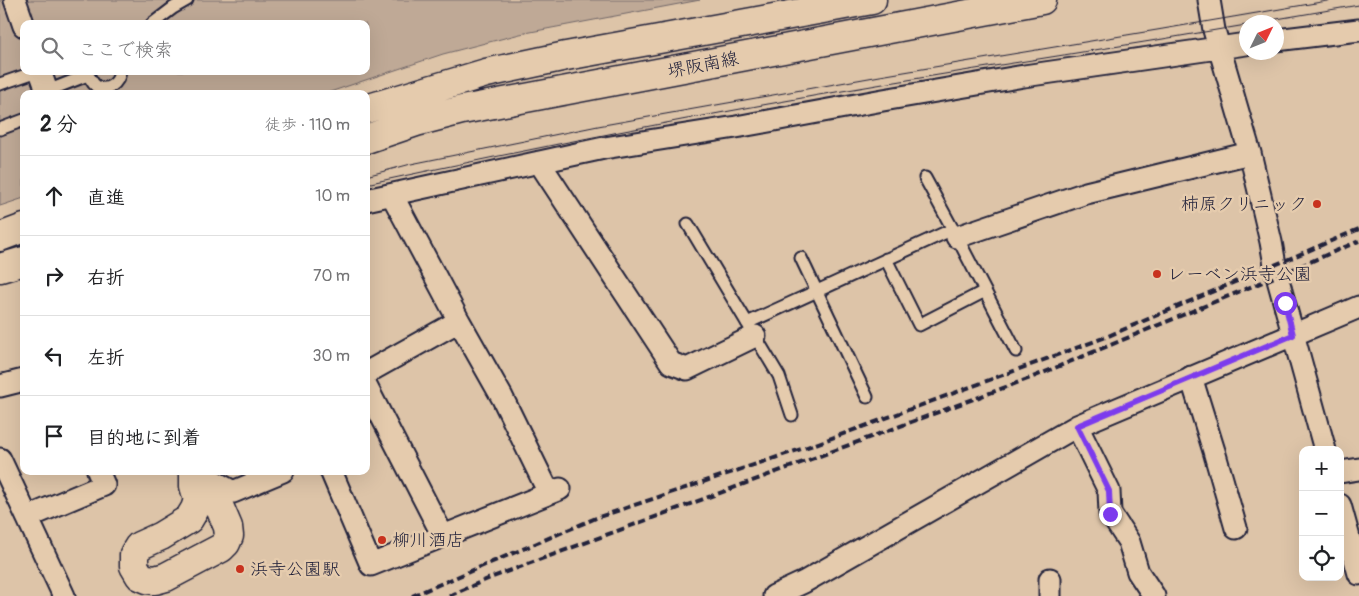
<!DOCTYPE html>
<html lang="ja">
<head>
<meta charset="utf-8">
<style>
	body { margin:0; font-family:Pangolin,"Klee One",sans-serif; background:#f6f6f6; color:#202124 }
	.controls { position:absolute; right:15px; bottom:15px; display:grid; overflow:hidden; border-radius:10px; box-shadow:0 5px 20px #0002 }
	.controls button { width:45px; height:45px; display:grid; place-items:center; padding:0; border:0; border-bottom:1px solid #e0e0e0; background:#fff; color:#202124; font:25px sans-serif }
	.compass { position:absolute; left:1239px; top:15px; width:45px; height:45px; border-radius:50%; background:#fff; box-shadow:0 5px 20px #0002; rotate:47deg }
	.stop { position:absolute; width:15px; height:15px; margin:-11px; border:4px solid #7c3aed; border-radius:50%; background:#fff }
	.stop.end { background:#7c3aed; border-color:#fff; box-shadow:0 1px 5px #0008 }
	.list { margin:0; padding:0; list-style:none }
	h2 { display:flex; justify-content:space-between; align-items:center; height:65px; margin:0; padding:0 20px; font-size:21px }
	h2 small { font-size:16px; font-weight:400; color:#757577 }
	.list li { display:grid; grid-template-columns:32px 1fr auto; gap:15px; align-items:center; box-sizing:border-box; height:80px; padding:0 20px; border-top:1px solid #e0e0e0 }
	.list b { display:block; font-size:19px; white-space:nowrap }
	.list em { font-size:16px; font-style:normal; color:#757577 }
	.icon { flex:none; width:28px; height:28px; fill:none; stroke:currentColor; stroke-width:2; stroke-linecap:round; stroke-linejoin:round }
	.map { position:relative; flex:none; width:1359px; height:596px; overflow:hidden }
	.search { position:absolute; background:#fff; box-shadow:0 5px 20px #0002; left:20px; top:20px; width:350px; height:55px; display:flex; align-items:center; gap:12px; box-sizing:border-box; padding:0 18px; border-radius:10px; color:#757577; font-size:19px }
	.panel { position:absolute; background:#fff; box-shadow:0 5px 20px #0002; left:20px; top:90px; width:350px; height:385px; border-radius:10px }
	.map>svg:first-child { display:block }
	.green { fill:#bfa996; stroke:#706668; fill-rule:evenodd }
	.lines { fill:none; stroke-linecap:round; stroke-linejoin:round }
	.lane-casing { stroke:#22223b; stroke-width:15 }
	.street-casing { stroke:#22223b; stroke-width:25 }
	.secondary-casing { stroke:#22223b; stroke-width:31 }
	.lane { stroke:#e5cbad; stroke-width:11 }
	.street { stroke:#e5cbad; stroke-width:21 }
	.secondary { stroke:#e5cbad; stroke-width:28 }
	.tram { stroke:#22223b; stroke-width:1 }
	.rail { stroke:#22223b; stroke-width:4; stroke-dasharray:8 4; stroke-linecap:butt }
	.route { stroke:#7c3aed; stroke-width:6 }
	.poi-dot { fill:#c8321e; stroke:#e5cbad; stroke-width:2 }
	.labels { text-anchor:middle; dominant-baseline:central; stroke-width:5; stroke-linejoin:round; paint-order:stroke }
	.street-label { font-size:18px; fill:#22223b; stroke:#e5cbad }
	.poi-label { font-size:18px; fill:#22223b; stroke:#e5cbad; text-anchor:start }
</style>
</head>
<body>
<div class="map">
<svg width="1359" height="596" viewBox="0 0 1359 596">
	<rect width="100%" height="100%" fill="#ddc4a8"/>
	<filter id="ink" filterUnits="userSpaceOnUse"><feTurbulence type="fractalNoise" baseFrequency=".02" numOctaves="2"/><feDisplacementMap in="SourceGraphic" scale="10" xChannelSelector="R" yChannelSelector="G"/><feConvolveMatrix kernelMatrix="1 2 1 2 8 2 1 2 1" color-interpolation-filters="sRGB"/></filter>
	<g filter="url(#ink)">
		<!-- green -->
		<path class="green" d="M0 0H700L520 34 443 54 324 94H24V198L0 206ZM24 24H366V71H24Z"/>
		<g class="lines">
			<!-- lane casing -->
			<g class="lane-casing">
				<path id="lane" d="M152 24 173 8 187 0
					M88 75C91 79 92 83 96 86 107 93 119 83 120 71
					M0 84 38 71
					M47 91 88 75V71
					M0 129 24 120
					M925 178 957 237 1016 351
					M688 224 779 376 792 415
					M801 258 867 397
					M886 259 919 325 985 291
					M747 323 953 229"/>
			</g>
			<!-- street casing -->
			<g class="street-casing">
				<path id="street" d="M15 0 24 26
					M1209 0 1214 30 1219 47 1250 153 1271 242 1277 276 1325 450
					M1276 40 1359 30
					M40 71 48 94
					M539 162 671 363 687 369 755 336
					M392 195 459 321 502 397 549 493
					M366 200 604 148 736 127 883 100 1024 76 1246 44
					M957 237 1086 193 1250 153
					M366 373 459 321
					M1191 377 1214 451 1236 528
					M0 386 24 380
					M366 386 443 536
					M1077 426 1109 491 1110 513 1129 542 1138 572 1154 596
					M0 459 64 596
					M331 471 371 565 560 489
					M1340 472 1359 469
					M201 474 233 492 283 471
					M1340 505 1359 574
					M28 517 104 485 98 471
					M1050 579V596
					M774 596 804 582 1077 426 1359 307"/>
			</g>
			<!-- secondary casing -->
			<g class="secondary-casing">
				<path id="secondary" d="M366 109 486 73 566 56 872 0
					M366 139 416 122 462 110 1042 0
					M0 237 24 228
					M0 268 24 261
					M194 471V486L198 500 195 509 189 519 161 536 139 546 134 554V566L140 576 147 579 155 580 166 577 221 548 226 543 229 536 228 527 211 487 195 471"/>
			</g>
			<!-- lane -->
			<use href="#lane" class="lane"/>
			<!-- street -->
			<use href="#street" class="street"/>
			<!-- secondary -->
			<use href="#secondary" class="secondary"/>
			<!-- tram -->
			<path class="tram" d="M1259 22 1359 5
				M366 176 411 164 598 126 880 76 1157 30 1333 0
				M366 184C538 147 710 113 883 84 1004 64 1125 46 1246 25"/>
			<!-- rail -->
			<path class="rail" d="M412 596 596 518 813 445 1106 337 1359 229
				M449 596 490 578 1033 377 1277 276 1359 241"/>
		</g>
	</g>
	<g class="lines" filter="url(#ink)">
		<!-- route -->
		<path class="route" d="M1110 514 1109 491 1077 426 1293 335 1285 303"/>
	</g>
	<!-- markers -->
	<g class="poi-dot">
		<circle cx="1317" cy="204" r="5"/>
		<circle cx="1157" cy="274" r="5"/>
		<circle cx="382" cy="540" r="5"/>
		<circle cx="240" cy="569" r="5"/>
	</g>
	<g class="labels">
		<!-- street labels -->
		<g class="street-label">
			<text transform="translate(703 65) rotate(-11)">堺阪南線</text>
		</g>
		<!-- poi labels -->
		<g class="poi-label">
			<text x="1307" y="204" text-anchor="end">柿原クリニック</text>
			<text x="1167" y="274">レーベン浜寺公園</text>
			<text x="392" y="540">柳川酒店</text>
			<text x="250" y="569">浜寺公園駅</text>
		</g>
	</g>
</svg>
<div class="controls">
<button>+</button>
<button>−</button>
<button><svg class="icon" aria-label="locate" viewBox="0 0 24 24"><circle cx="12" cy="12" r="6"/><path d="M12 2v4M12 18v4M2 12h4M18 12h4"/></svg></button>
</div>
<svg class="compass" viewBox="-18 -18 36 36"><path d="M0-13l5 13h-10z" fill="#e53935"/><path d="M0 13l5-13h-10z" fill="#757577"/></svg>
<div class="stop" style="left:1285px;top:303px"></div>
<div class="stop end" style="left:1110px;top:514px"></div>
<div class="search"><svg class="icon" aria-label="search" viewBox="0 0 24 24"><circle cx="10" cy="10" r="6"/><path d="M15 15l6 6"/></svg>ここで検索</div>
<section class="panel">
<h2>2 分<small>徒歩 · 110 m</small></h2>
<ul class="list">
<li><svg class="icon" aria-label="ahead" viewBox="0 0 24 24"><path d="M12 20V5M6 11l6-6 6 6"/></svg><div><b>直進</b></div><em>10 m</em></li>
<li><svg class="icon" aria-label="right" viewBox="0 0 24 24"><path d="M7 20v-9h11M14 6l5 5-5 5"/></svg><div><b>右折</b></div><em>70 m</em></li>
<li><svg class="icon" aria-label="left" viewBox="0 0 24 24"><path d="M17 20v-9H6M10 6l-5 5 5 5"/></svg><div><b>左折</b></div><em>30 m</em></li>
<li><svg class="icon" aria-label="arrive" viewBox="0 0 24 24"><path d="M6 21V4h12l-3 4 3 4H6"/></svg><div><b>目的地に到着</b></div></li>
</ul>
</section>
</div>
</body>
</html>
